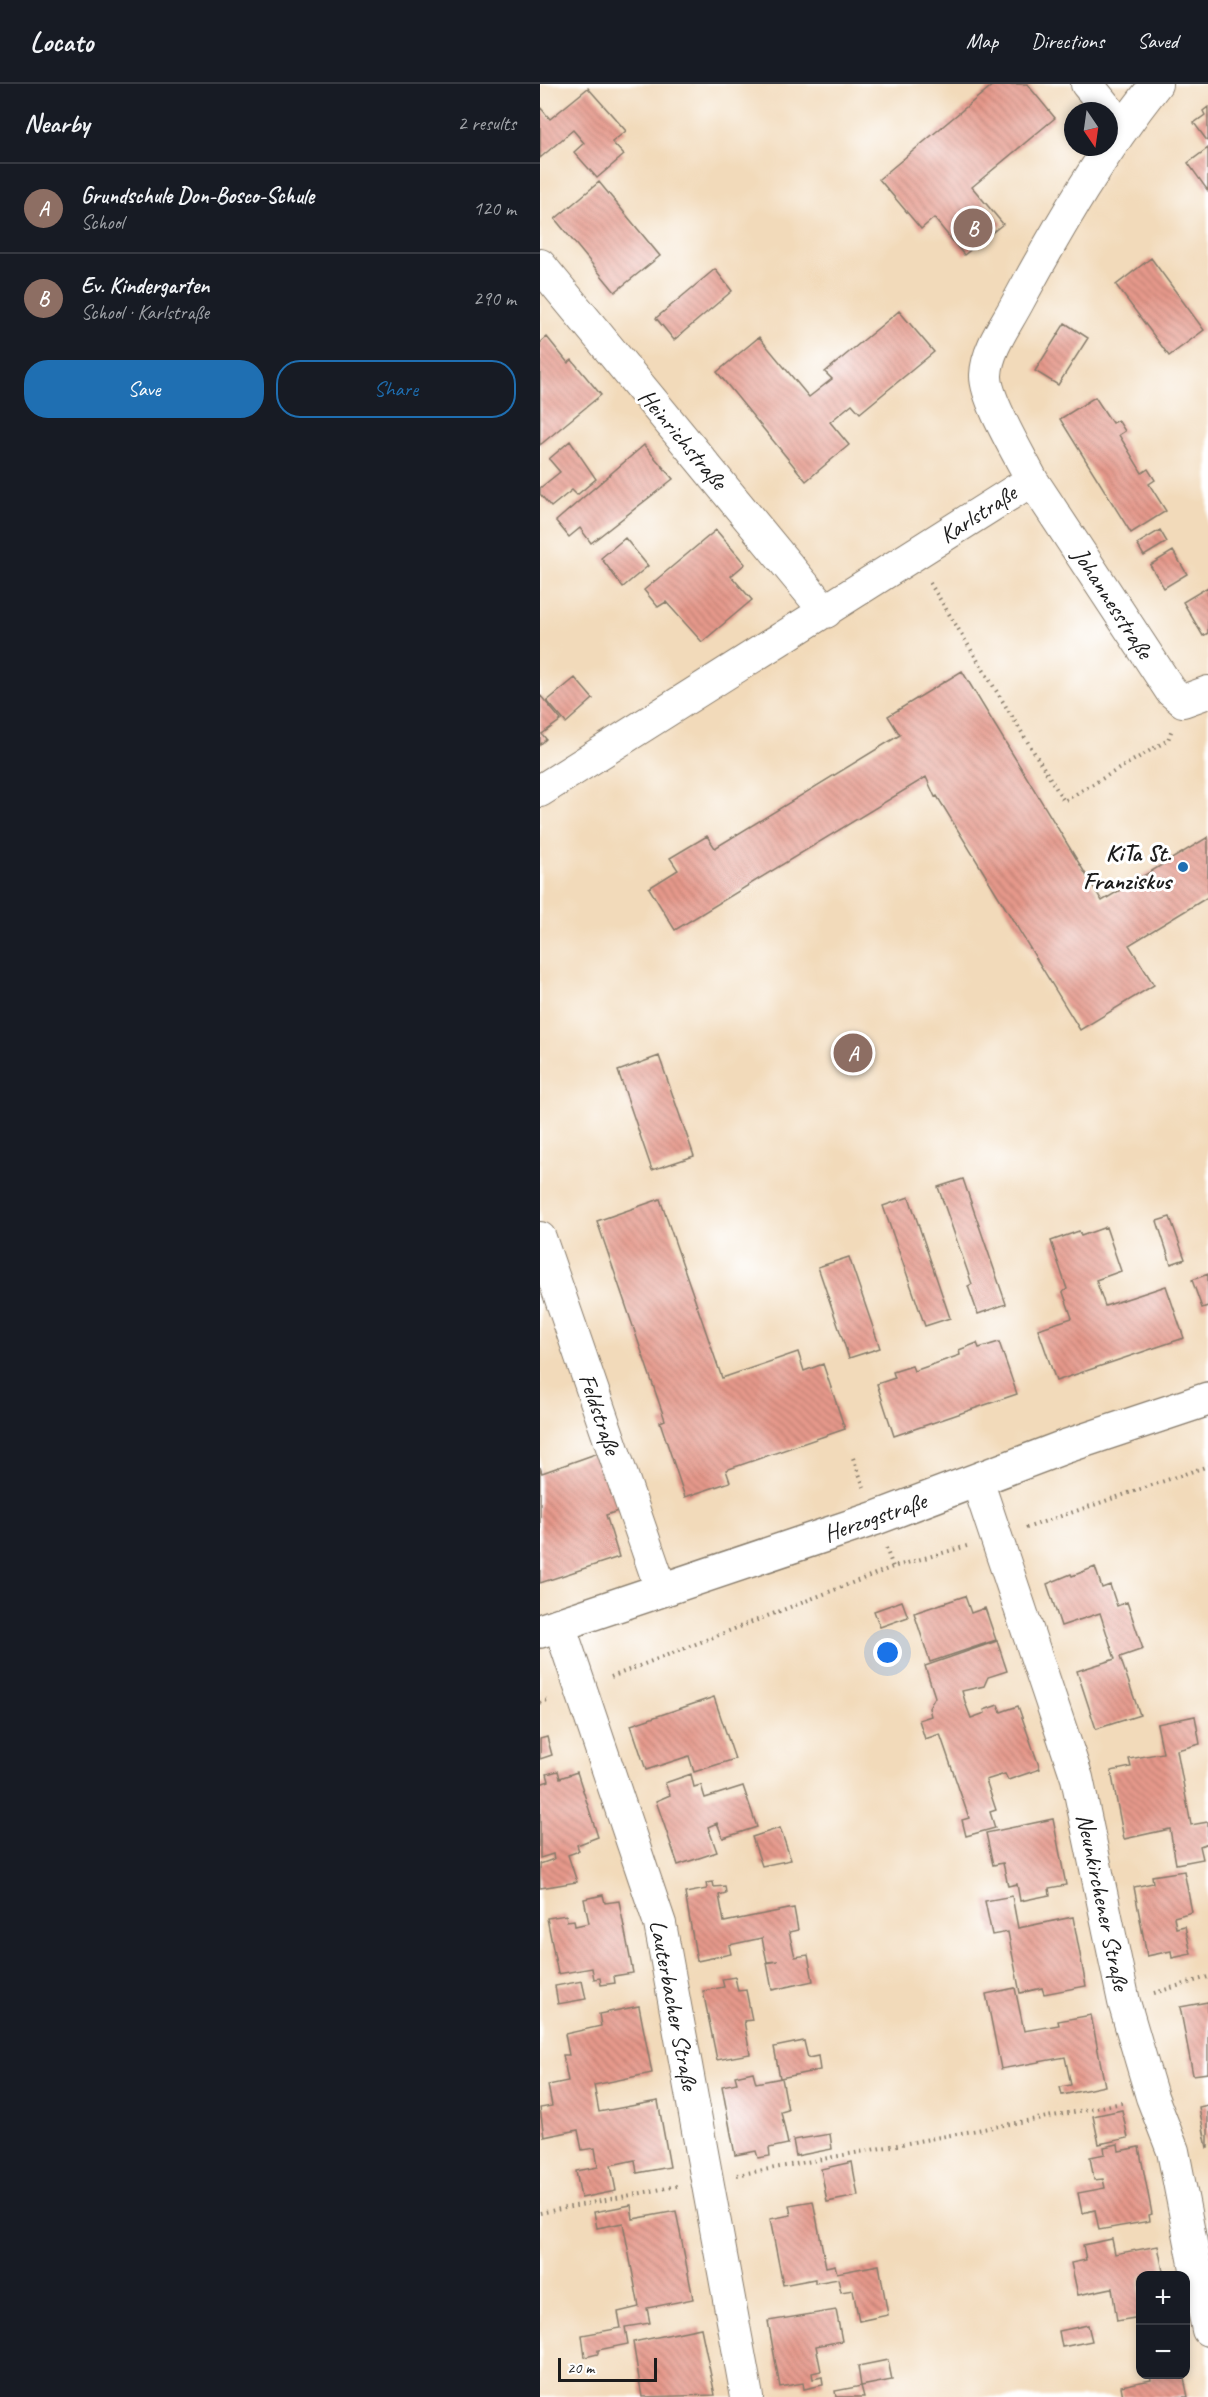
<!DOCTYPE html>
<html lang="en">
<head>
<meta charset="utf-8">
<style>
	body { margin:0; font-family:Caveat,sans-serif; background:#242831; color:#f1f3f6 }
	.controls { position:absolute; right:18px; bottom:18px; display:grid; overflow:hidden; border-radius:12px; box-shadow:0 3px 9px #0003 }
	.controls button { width:54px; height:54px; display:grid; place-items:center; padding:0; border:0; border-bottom:2px solid #363941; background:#171b24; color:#f1f3f6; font:30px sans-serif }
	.compass { position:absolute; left:524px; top:18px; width:54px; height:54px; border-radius:50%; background:#171b24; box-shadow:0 3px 9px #0003; rotate:167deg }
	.scale { position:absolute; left:18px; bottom:15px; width:99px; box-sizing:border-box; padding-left:6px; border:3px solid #1c1c1c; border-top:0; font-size:16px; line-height:21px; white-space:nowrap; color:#1c1c1c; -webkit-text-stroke:4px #fff; paint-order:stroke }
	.you { position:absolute; left:348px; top:1569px; width:21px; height:21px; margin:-15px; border:4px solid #fff; border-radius:50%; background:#1a73e8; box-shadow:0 0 0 9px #1a73e833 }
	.badge { display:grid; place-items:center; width:39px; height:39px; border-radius:50%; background:#1f6fb2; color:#fff; font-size:20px; font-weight:700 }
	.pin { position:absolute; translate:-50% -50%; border:3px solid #fff; box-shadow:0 2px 6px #0006 }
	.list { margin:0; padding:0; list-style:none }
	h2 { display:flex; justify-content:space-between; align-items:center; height:78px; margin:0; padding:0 24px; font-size:26px }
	h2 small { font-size:20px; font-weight:400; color:#9ea1a6 }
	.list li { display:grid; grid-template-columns:39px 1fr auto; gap:18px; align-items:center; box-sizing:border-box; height:90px; padding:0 24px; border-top:2px solid #363941 }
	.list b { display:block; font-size:22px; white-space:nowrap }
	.list p { margin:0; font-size:20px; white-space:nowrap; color:#9ea1a6 }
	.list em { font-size:20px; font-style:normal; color:#9ea1a6 }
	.actions { display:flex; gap:12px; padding:18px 24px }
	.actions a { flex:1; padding:14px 0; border:2px solid #1f6fb2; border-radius:24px; text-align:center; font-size:21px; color:#1f6fb2 }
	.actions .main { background:#1f6fb2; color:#fff }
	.map { position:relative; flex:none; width:668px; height:2313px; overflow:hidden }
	header { display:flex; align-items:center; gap:36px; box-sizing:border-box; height:84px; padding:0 30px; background:#171b24; border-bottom:2px solid #363941 }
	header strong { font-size:28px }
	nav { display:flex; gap:33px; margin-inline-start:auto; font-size:21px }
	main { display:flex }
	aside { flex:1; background:#171b24 }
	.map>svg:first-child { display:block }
	.building { fill:url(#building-back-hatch) }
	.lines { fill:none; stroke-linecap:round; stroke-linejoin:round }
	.street-casing { stroke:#877b6b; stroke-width:34 }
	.secondary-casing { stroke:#877b6b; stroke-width:36 }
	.path { stroke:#877b6b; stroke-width:4; stroke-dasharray:1.5 4.5; stroke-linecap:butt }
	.street { stroke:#fff; stroke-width:32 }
	.secondary { stroke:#fff; stroke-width:33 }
	.poi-dot { fill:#1f6fb2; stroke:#fff; stroke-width:2 }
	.labels { text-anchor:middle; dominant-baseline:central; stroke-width:6; stroke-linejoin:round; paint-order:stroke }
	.street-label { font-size:24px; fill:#1c1c1c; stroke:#fff }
	.poi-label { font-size:24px; font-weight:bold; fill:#1c1c1c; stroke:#fff; text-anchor:end }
</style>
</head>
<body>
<header>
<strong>Locato</strong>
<nav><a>Map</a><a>Directions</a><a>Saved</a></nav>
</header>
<main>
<aside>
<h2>Nearby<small>2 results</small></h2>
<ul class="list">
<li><span class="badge" style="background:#8d6e63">A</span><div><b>Grundschule Don-Bosco-Schule</b><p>School</p></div><em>120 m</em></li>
<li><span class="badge" style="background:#8d6e63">B</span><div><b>Ev. Kindergarten</b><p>School · Karlstraße</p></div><em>290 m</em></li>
</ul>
<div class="actions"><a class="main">Save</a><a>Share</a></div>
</aside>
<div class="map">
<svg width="668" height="2313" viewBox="0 0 668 2313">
	<defs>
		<pattern id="building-back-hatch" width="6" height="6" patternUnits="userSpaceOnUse" patternTransform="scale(1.5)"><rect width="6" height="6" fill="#e6998b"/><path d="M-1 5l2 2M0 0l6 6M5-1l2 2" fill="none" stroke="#ba7c71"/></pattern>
	</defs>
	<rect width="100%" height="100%" fill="#fff"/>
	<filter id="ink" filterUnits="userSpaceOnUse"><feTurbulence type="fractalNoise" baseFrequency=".0167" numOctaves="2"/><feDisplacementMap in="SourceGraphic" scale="12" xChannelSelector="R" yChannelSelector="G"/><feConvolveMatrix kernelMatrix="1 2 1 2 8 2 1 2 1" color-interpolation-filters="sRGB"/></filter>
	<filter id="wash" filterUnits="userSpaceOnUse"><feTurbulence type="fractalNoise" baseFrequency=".008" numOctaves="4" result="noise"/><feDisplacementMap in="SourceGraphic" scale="24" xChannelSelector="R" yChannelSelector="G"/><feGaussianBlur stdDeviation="1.35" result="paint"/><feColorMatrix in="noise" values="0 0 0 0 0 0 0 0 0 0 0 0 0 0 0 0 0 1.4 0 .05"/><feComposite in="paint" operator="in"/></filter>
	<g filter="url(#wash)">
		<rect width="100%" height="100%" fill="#f2daba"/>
		<g id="blocks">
			<!-- building -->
			<path class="building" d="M454 0H487L515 34 432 103 463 140 424 171 394 134 381 145 339 95Z
				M48 4 86 47 72 58 84 71 57 94 34 68 44 59 33 46 0 74V23L10 35Z
				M668 23V58L654 39 665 31 663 27Z
				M668 64V107L648 79Z
				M59 98 120 172 75 208 15 135Z
				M611 174 664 246 629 272 576 201Z
				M175 185 192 207 134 256 116 234Z
				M359 227 394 268 320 329 312 320 290 338 309 361 266 397 177 288 219 253 269 313 292 295 285 288Z
				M525 239 548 254 518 301 495 287Z
				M7 253 28 279 32 276 61 311 0 361V259Z
				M555 313 572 339 578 336 585 347 579 351 602 389 608 385 615 396 609 400 626 427 591 449 520 335Z
				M30 357 56 395 37 411 32 406 11 423 0 410V404L20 388 9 375Z
				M104 361 133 395 51 459 40 444 29 453 16 437Z
				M176 446 205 480 191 492 212 516 162 558 126 518 118 523 104 506Z
				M620 446 627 458 604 472 597 460Z
				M85 454 108 482 83 503 61 474Z
				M633 467 647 490 624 504 610 481Z
				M668 503V549L663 552 643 518Z
				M422 587 562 817 668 753V813L589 861 614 901 540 946 397 712 395 713 386 693 135 846 109 804 138 786 130 774 167 752 175 764 360 651 348 632Z
				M35 594 53 615 26 639 7 617Z
				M0 611 21 636 2 650 6 655 0 661Z
				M119 972 154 1072 112 1086 78 987Z
				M423 1095 466 1220 438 1230 428 1202 432 1200 398 1103Z
				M369 1113 410 1234 385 1242 343 1122Z
				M120 1115 182 1294 258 1268 264 1287 283 1280 305 1345 186 1386 190 1398 145 1413 120 1338 125 1336 57 1137Z
				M630 1133 645 1175 631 1180 617 1137Z
				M566 1143 581 1187 556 1196 565 1222 626 1202 644 1254 516 1297 498 1245 532 1234 523 1208 527 1205 511 1157 539 1147 541 1152Z
				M309 1173 340 1264 309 1274 278 1183Z
				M668 1190V1222L662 1224 652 1196Z
				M459 1258 477 1310 354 1352 337 1300 355 1294 353 1288 372 1282 374 1287 420 1271 419 1266 437 1259 439 1264Z
				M61 1368 81 1426 66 1431 79 1473 0 1499V1383L2 1389Z
				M555 1483 562 1504 570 1501 577 1522 587 1518 603 1565 580 1573 600 1631 556 1645 537 1587 575 1575 560 1529 521 1542 507 1500 531 1490 532 1492Z
				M425 1512 431 1529 445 1524 456 1556 390 1578 374 1529Z
				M362 1517 368 1533 340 1543 334 1527Z
				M457 1557 467 1587 448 1593 444 1602 422 1607 426 1621 431 1634 445 1629 444 1626 458 1621 461 1628 478 1622 500 1685 468 1696 465 1690 446 1696 456 1726 450 1728 455 1744 426 1752 422 1736 429 1734 400 1650 385 1655 379 1636 391 1632 389 1624 395 1613 385 1582Z
				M174 1613 195 1675 154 1688 149 1672 106 1686 91 1641Z
				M655 1632 660 1660 637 1666 651 1741 668 1738V1759L660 1762 663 1775 636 1780 630 1745 584 1755 571 1687 591 1683 589 1675 623 1669 617 1640Z
				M7 1653 12 1671 0 1675V1655Z
				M18 1687 20 1694 37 1688 58 1753 37 1761 39 1767 28 1771 37 1798 0 1804V1780L14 1775 13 1770 0 1774V1700L9 1697 7 1690Z
				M151 1690 154 1703 161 1701 165 1714 203 1702 217 1743 183 1754 177 1739 168 1743 177 1768 138 1781 116 1717 130 1711 125 1699Z
				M513 1735 526 1801 509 1804 510 1811 480 1817 477 1800 468 1802 463 1779 453 1781 446 1749Z
				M240 1744 251 1776 222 1782 212 1753Z
				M644 1787 652 1828 634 1833 636 1844 645 1842 651 1870 632 1874 631 1867 607 1872 594 1803 613 1799 612 1792Z
				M173 1798 174 1803 185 1802 186 1809 179 1811 184 1838 254 1824 258 1846 249 1848 255 1873 268 1871 273 1897 232 1906 227 1879 238 1877 227 1878 222 1854 189 1861 191 1870 157 1877 145 1809 167 1805 166 1799Z
				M63 1811 65 1819 79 1817 93 1889 74 1892 75 1899 61 1901 60 1894 54 1895 52 1884 18 1890 7 1834 26 1831 27 1837 34 1836 35 1842 49 1839 44 1815Z
				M472 1812 478 1844 533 1833 546 1902 504 1910 502 1904 480 1909 468 1848 452 1851 445 1817Z
				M195 1893 198 1907 206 1906 212 1936 204 1937 210 1970 177 1976 163 1907 184 1903 182 1895Z
				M42 1897 46 1915 18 1920 15 1902Z
				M475 1904 484 1947 519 1941 518 1937 551 1931 565 2002 522 2011 520 2003 531 2001 525 1973 461 1985 446 1910Z
				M668 1918V1989L653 1991 640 1923Z
				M99 1922 112 1989 54 2001 59 2028 118 2017 130 2083 97 2089 95 2076 71 2081 76 2107 41 2114 36 2087 58 2083 55 2064 42 2066 38 2046 4 2053 0 2024 12 2022 8 2001 28 1997 23 1971H29L25 1950 61 1942 59 1930Z
				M264 1957 268 1974 278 1972 280 1986 240 1994 234 1963Z
				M213 1988 216 1999 242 1994 248 2026 241 2028 248 2060 229 2064 230 2072 218 2074 216 2067 195 2071 182 2002 197 1999 195 1992Z
				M668 2021V2064H667L659 2023Z
				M582 2026 588 2054 559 2060 553 2032Z
				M290 2050 292 2065 256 2072 253 2056Z
				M578 2060 579 2067 599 2063 612 2130 609 2131 610 2137 559 2146 555 2126 542 2129 538 2109 565 2104 563 2095 554 2096 550 2073 565 2070 564 2063Z
				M312 2078 318 2112 287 2118 281 2085Z
				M273 2117 286 2183 295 2181 297 2189 339 2181 348 2231 319 2237 313 2206 301 2208 298 2195 275 2199V2195L243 2201 230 2135 251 2131 249 2121Z
				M91 2121 93 2135 136 2127 153 2215 107 2224 110 2239 85 2243 88 2260 58 2266V2270L45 2273 42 2251 81 2244 78 2228 99 2223 83 2139 57 2144 54 2128Z
				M572 2155 575 2170 618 2162 624 2192H600V2233L577 2237 572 2204 538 2211 531 2179 546 2176 543 2161Z
				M296 2226 302 2257 276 2262 281 2287 272 2289 273 2295 282 2293 283 2301 264 2305 263 2299 240 2303 228 2237Z
				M548 2241 552 2257 522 2263 519 2247Z
				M161 2244 175 2311 102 2313 93 2258Z
				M348 2276 352 2296 321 2302 318 2282Z
				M610 2290H643L648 2313H583L581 2302 611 2296Z
				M321 2302 324 2313H296L295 2307Z"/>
		</g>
	</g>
	<g filter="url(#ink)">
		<use href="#blocks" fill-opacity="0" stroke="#877b6b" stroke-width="1.5"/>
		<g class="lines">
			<!-- street casing -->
			<g class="street-casing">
				<path id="street" d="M547 0 569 27
					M0 181 286 528
					M492 396 631 607 643 617 668 608
					M0 707 492 396C480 372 445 315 446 291 447 265 467 239 479 216 520 140 563 67 616 0
					M0 1154 121 1505
					M437 1396 537 1694 584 1918 612 2013 633 2067 668 2246
					M19 1540 120 1840 207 2313"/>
			</g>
			<!-- secondary casing -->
			<g class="secondary-casing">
				<path id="secondary" d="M0 1547 336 1434 524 1363 668 1315"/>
			</g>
			<!-- path -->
			<path class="path" d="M390 499 524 717 628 656 632 645
				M313 1374 324 1403
				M486 1444 668 1382
				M346 1464 353 1483
				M71 1593 353 1483 427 1462
				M0 1619 11 1615
				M614 1909 668 1893
				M197 2091 582 2019
				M0 2129 137 2102"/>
			<!-- street -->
			<use href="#street" class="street"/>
			<!-- secondary -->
			<use href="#secondary" class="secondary"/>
		</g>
	</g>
	<!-- markers -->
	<circle class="poi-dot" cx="643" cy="783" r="6"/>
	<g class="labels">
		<!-- street labels -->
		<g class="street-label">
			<text transform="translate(143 355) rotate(50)">Heinrichstraße</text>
			<text transform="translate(438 430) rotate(-33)">Karlstraße</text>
			<text transform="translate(573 519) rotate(57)">Johannesstraße</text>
			<text transform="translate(60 1330) rotate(71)">Feldstraße</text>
			<text transform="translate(335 1433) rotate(-19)">Herzogstraße</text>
			<text transform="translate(563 1818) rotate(78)">Neunkirchener Straße</text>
			<text transform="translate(134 1921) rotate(79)">Lauterbacher Straße</text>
		</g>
		<!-- poi labels -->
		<g class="poi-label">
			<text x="631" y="769">KiTa St.<tspan x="631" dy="28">Franziskus</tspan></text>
		</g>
	</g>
</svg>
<div class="controls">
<button>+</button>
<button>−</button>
</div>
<svg class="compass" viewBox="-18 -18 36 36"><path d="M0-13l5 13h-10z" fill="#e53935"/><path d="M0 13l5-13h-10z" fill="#9ea1a6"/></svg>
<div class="scale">20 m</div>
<div class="you"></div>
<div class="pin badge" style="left:313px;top:969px;background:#8d6e63">A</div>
<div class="pin badge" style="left:433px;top:144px;background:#8d6e63">B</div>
</div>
</main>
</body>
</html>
